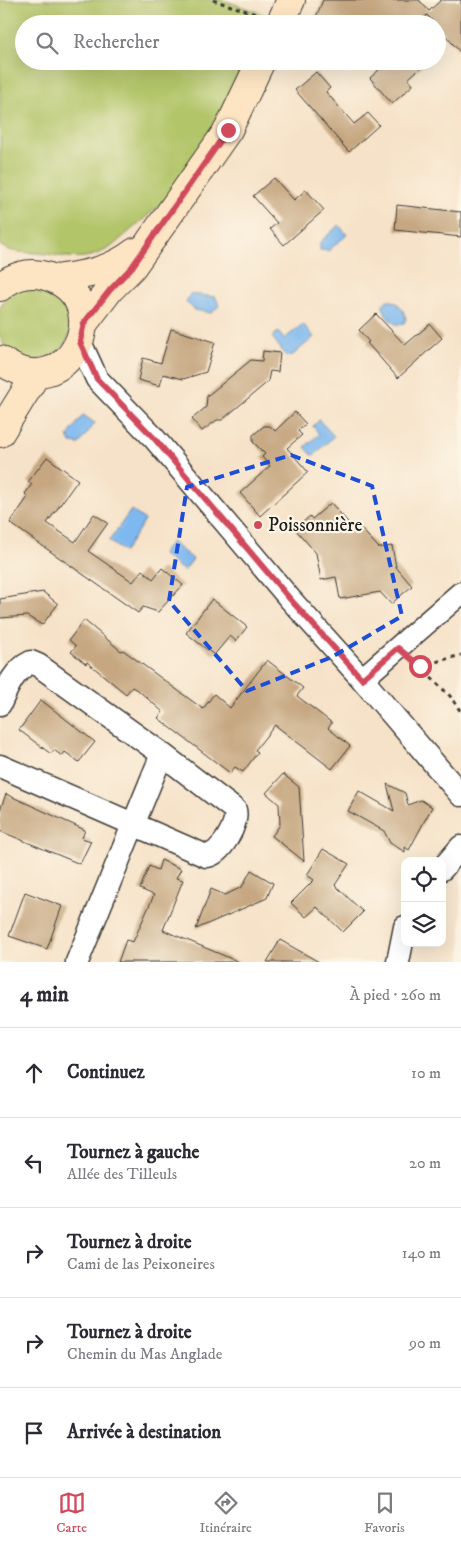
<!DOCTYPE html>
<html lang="fr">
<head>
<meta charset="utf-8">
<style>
	body { margin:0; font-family:"IM FELL DW Pica",serif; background:#f7f7f7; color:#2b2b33 }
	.controls { position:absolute; right:15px; bottom:15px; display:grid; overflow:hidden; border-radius:10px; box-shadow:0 5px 20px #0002 }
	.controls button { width:45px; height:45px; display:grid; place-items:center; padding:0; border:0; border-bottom:1px solid #e1e1e2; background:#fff; color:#2b2b33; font:25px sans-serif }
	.stop { position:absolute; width:15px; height:15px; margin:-11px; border:4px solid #d1495b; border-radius:50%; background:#fff }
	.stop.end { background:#d1495b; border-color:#fff; box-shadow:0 1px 5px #0008 }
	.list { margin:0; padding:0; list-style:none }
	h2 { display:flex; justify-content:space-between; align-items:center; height:65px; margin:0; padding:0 20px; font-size:21px }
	h2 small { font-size:16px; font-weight:400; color:#7c7c81 }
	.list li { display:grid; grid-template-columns:32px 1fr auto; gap:15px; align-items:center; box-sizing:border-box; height:90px; padding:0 20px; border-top:1px solid #e1e1e2 }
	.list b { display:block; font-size:19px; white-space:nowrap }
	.list p { margin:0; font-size:16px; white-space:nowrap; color:#7c7c81 }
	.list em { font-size:16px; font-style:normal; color:#7c7c81 }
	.icon { flex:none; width:28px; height:28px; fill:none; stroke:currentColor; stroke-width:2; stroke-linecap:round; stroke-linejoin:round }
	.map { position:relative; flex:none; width:461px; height:962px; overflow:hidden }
	.search { position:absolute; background:#fff; box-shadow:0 5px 20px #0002; left:15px; right:15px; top:15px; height:55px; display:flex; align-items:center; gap:12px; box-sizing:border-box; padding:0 18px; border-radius:28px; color:#7c7c81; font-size:19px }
	.sheet { height:515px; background:#fff }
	nav { display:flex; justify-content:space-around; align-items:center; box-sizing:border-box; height:70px; border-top:1px solid #e1e1e2; background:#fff; font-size:14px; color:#7c7c81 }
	nav a { display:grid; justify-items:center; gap:2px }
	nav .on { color:#d1495b }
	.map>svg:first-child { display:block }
	.green { fill:#b2c569; stroke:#677042 }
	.water { fill:#7db8ef; stroke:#4c6a86 }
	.building { fill:#c6a781 }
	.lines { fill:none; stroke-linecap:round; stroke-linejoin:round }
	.street-casing { stroke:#3d3a36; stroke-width:25 }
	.secondary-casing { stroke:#3d3a36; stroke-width:30 }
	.path { stroke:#3d3a36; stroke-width:3; stroke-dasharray:4 4; stroke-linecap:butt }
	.street { stroke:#fff; stroke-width:22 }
	.secondary { stroke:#fde5c4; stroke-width:28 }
	.route { stroke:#d1495b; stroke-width:6 }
	.marked { fill:none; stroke:#1d4ed8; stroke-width:4; stroke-dasharray:10 6; stroke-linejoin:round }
	.poi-dot { fill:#d1495b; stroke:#fcf5e5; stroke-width:2 }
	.labels { text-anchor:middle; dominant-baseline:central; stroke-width:4.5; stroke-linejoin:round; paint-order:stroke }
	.poi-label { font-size:19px; fill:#1c1c1c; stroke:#fcf5e5; text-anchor:start }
</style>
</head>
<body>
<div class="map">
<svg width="461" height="962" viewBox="0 0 461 962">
	<rect width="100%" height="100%" fill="#fcf5e5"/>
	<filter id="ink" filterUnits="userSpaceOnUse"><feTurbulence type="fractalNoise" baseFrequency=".02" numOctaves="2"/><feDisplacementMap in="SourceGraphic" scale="10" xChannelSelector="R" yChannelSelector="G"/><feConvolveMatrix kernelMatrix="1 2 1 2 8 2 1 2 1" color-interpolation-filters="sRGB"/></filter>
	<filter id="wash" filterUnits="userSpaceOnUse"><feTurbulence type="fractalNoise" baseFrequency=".0096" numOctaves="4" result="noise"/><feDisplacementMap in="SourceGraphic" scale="20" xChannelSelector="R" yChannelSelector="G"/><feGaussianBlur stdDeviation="1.12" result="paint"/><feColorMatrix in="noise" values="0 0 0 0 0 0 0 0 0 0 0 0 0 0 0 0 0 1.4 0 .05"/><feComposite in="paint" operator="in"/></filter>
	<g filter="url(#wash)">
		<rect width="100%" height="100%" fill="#f6e2c8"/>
		<!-- green -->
		<path class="green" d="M0 0H223L275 18 273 24H24V61H253L181 187 111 247C83 264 68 256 38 253 25 252 12 254 0 245Z
			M-3 323a37 37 0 1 1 74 0a37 37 0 1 1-74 0Z"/>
		<!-- water -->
		<path class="water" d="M339 225 347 235 328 251 320 250V242Z
			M190 294 216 297 219 306 211 313 195 310 186 302Z
			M387 300C397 300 404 309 406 319L404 323 397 325 388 318 382 305Z
			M303 324 314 337 293 355 287 357 272 337 278 332 284 339Z
			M83 415 95 423 79 444 71 443 68 436Z
			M319 420 334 436 313 456 305 447 319 434 313 426Z
			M131 510 145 520 124 552 109 541Z
			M171 542 193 559 184 571 162 554Z"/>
		<g id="blocks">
			<!-- building -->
			<path class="building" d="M323 0H419L429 11 441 0H461V53L427 15 417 24H313Z
				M389 61H428L408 79 413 85 392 104 370 78Z
				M316 72 330 88 326 92 354 124 368 113 379 125 349 152 295 90Z
				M274 178 294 200 306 190 324 210 284 245 270 229 277 223 253 196Z
				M397 205 461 212V237L395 230Z
				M376 314 405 345 430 324 442 338 398 378 367 343 369 342 359 330Z
				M171 329 215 342 206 372 183 379 163 374 160 386 138 380 143 358 161 363Z
				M263 351 280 353 278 372 270 371 268 381 264 385 222 420H217L202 431 192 419 206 407 207 396 251 360 262 361Z
				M295 412 306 424 298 431 302 435 287 448 308 472 260 516 240 493 270 466 262 457 265 454 253 442V435L264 426H270L275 431Z
				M47 457 78 480 47 523 75 542 94 514 108 523 88 551 133 582 142 570 153 579 162 568 183 585 158 612 143 607 138 613 10 523 28 497 25 494 32 484 28 482Z
				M331 503 352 527 356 523 379 548 392 546 396 567 412 586 391 604 380 592 340 599 336 577 321 580 316 553 295 529 310 516 312 519Z
				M43 592 58 604 42 625 27 616 0 618V599Z
				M212 599 247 627 236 641 230 636 214 655 186 633Z
				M84 620 121 651 123 650 203 709 214 694 230 708 267 660 303 688 297 696 332 723 328 728 350 746 332 769 275 725 255 750 258 752 243 772 235 767 230 773 158 718 163 712 139 691 132 687 126 694 87 662 86 664 71 652 76 646 69 640Z
				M41 700 95 742 79 762 65 752 62 756 54 750 51 754 19 730Z
				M283 774 299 787 304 861 272 836 280 825 279 804 266 793Z
				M387 784 405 793 408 805 421 800 432 807 409 850 405 847V852L390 843 384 831 348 811 359 791 394 811Z
				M6 794 85 830 82 838 91 841 80 864 0 831V810Z
				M323 849 349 864 335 885 363 912 343 932 317 907 306 917 291 903 314 880 307 875Z
				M161 860 181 869 176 878 183 880 163 930 239 962H118L126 940 133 942 154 895 140 889 149 866 158 870Z
				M251 870 273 883 267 898 196 929 211 889 225 895 242 887Z
				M25 892 62 906 47 949 9 936Z
				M280 940 319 962H267Z"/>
		</g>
	</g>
	<g filter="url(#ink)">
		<use href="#blocks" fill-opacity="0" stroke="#3d3a36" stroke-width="1"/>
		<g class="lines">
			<!-- street casing -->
			<g class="street-casing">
				<path id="street" d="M80 342 97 379 154 438 290 599 362 679 461 795
					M362 679 461 593
					M0 704C7 688 14 670 31 662L38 665 162 754
					M0 766 206 856C221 855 239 823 235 810L162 754 77 962
					M442 869 461 847
					M398 962 405 927"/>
			</g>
			<!-- secondary casing -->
			<g class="secondary-casing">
				<path id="secondary" d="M280 24 291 0
					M56 279C85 275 111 271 135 252
					M0 287C13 276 29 271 46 276 122 299 68 411 0 360
					M84 323 110 289 132 267 228 130 261 61
					M0 433 37 373"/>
			</g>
			<!-- path -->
			<path class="path" d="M213 0 259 15
				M414 661 450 696 461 712
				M421 666 461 655"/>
			<!-- street -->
			<use href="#street" class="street"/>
			<!-- secondary -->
			<use href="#secondary" class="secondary"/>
		</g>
	</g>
	<g class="lines" filter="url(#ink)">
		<!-- route -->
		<path class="route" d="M228 130 132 267 110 290 84 323 80 342 97 379 154 438 290 599 362 679 398 648 420 666"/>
	</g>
	<!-- marked area -->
	<path class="marked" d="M291 455 372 486 402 616 332 657 247 691 169 601 187 487Z"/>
	<!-- markers -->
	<circle class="poi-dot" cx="258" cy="525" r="5"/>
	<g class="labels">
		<!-- poi labels -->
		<g class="poi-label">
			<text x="268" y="525">Poissonnière</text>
		</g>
	</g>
</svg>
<div class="controls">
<button><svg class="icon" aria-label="locate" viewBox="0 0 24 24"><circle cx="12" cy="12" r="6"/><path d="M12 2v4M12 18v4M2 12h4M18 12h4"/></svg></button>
<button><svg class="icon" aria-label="layers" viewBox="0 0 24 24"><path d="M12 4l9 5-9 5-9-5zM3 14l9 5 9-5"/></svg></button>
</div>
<div class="stop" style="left:420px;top:666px"></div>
<div class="stop end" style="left:228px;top:130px"></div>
<div class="search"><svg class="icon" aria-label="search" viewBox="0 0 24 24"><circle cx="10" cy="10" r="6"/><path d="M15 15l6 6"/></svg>Rechercher</div>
</div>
<section class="sheet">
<h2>4 min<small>À pied · 260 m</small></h2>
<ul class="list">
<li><svg class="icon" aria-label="ahead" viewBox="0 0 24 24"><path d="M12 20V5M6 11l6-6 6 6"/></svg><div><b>Continuez</b></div><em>10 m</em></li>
<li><svg class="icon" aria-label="left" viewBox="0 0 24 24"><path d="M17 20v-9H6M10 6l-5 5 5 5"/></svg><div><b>Tournez à gauche</b><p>Allée des Tilleuls</p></div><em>20 m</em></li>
<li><svg class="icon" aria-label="right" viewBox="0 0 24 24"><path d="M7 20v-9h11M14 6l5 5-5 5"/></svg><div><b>Tournez à droite</b><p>Cami de las Peixoneires</p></div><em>140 m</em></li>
<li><svg class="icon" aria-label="right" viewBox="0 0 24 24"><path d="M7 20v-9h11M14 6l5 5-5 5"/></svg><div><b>Tournez à droite</b><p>Chemin du Mas Anglade</p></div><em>90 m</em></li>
<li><svg class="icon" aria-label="arrive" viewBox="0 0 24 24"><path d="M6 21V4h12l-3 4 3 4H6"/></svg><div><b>Arrivée à destination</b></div></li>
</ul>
</section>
<nav>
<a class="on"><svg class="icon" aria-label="map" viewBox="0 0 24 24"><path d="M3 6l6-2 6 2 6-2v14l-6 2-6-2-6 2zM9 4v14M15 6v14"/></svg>Carte</a>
<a><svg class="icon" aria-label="directions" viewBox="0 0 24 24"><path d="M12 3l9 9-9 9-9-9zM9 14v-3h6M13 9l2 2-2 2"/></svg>Itinéraire</a>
<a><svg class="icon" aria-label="saved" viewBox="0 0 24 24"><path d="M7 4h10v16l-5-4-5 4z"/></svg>Favoris</a>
</nav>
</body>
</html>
